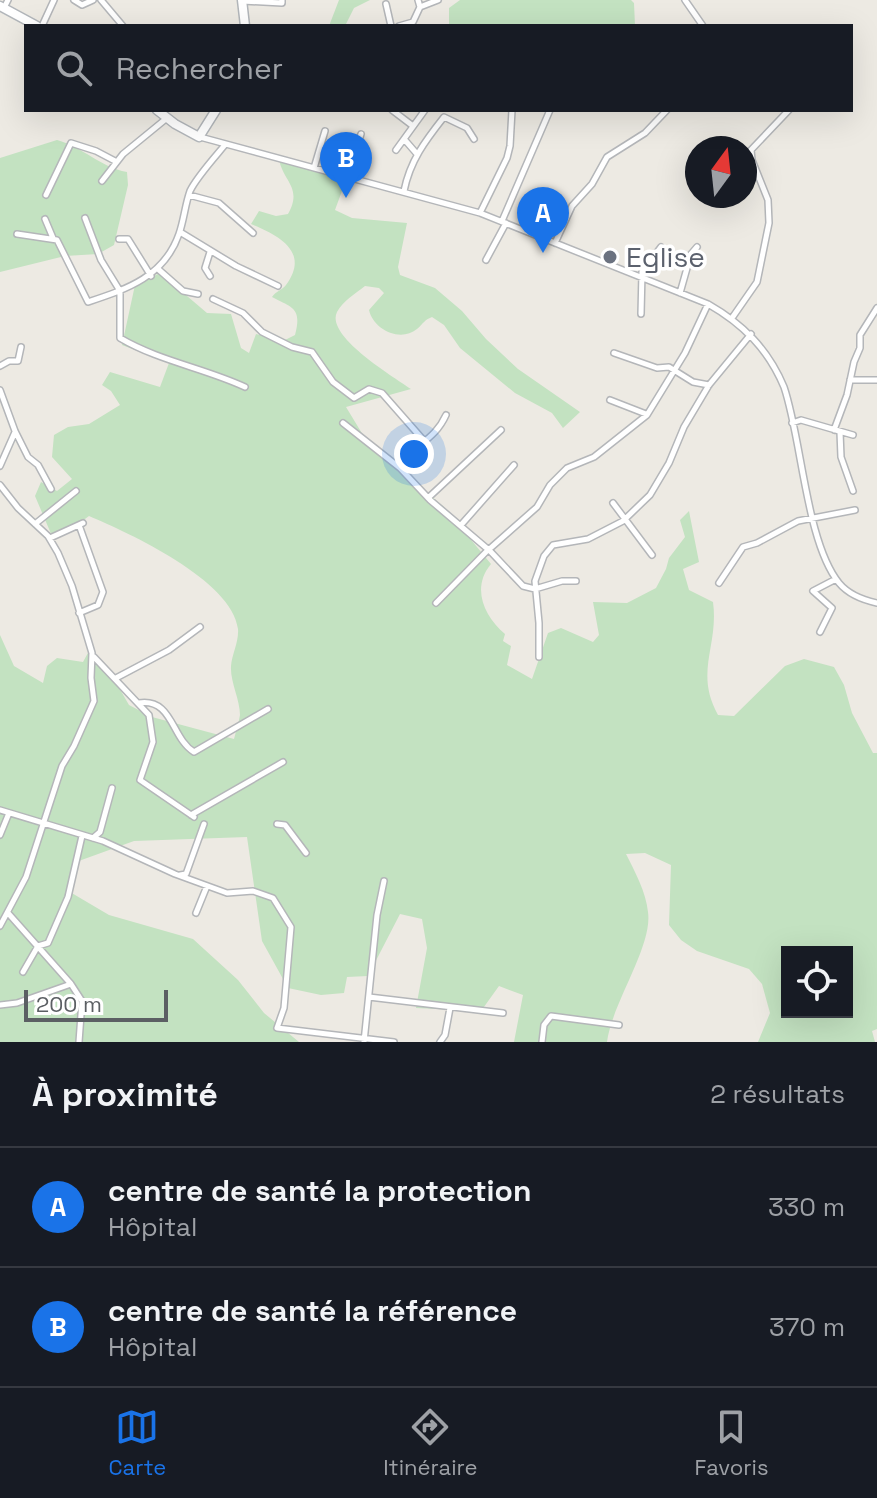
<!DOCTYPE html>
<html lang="fr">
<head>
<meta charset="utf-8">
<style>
	body { margin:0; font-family:"Space Grotesk",sans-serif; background:#242831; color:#f1f3f6 }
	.controls { position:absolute; right:24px; bottom:24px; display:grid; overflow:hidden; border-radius:0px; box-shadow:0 8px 32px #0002 }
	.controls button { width:72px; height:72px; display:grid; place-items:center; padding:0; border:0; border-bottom:2px solid #363941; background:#171b24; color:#f1f3f6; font:40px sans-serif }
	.compass { position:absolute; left:685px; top:136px; width:72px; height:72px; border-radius:50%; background:#171b24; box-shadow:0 8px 32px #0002; rotate:15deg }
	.scale { position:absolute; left:24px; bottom:20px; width:144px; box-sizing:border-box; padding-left:8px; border:4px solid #5b5f63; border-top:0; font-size:22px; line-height:28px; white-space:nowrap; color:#5b5f63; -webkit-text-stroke:6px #fff; paint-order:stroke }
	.you { position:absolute; left:414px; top:454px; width:28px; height:28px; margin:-20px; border:6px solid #fff; border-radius:50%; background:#1a73e8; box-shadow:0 0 0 12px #1a73e833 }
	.badge { display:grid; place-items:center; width:52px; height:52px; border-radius:50%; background:#1a73e8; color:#fff; font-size:26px; font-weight:700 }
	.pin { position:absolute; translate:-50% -66px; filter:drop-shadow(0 2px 4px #0008) }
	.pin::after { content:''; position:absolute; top:42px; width:28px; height:24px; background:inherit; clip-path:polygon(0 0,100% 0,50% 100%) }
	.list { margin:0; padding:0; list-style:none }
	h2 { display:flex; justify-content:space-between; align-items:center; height:104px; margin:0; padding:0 32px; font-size:34px }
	h2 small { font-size:26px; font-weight:400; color:#9ea1a6 }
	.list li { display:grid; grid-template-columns:52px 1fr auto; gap:24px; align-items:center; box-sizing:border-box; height:120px; padding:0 32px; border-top:2px solid #363941 }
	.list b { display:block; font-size:30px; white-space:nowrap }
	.list p { margin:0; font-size:26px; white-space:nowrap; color:#9ea1a6 }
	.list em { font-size:26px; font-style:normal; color:#9ea1a6 }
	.icon { flex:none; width:44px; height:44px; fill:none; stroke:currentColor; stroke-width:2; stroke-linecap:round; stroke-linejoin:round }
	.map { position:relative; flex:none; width:877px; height:1042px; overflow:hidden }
	.search { position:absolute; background:#171b24; box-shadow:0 8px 32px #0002; left:24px; right:24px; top:24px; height:88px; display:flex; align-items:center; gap:20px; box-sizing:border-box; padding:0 28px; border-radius:0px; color:#9ea1a6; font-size:30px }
	.sheet { height:344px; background:#171b24 }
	nav { display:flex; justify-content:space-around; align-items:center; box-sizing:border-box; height:112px; border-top:2px solid #363941; background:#171b24; font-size:22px; color:#9ea1a6 }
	nav a { display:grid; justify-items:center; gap:4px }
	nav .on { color:#1a73e8 }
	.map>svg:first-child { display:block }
	.green { fill:#c3e2c1; fill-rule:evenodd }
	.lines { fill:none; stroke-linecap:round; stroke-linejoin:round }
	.street-casing { stroke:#b4b6b9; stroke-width:8 }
	.secondary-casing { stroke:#b2b6ba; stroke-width:11 }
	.street { stroke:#fff; stroke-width:5 }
	.secondary { stroke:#fff; stroke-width:8 }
	.worship-dot { fill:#6b7280; stroke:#fff; stroke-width:3 }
	.labels { text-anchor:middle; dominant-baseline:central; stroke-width:7; stroke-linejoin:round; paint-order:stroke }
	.worship-label { font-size:28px; fill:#5b616d; stroke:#fff; text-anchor:start }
</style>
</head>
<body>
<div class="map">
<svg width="877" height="1042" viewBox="0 0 877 1042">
	<rect width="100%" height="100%" fill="#edeae3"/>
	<!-- green -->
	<path class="green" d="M339 0H370L354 8 345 26H329Z
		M460 0H631L634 3 635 26H449V8Z
		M57 140C83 147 100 167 127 172L128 185 114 245 98 254 65 256 0 272V158Z
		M279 159 347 177 335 210 352 218 407 223 398 267 400 275 435 288 462 311 486 339 518 369 580 412 563 428 552 413 515 393 460 348 444 325 432 317C424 320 424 323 417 329 400 343 373 329 369 310L384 293 379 288 365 286C356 293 343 301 337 312 325 336 394 377 411 389L346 407 366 440 444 507 491 564C471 588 484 616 505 634L503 641 511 646 507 665 532 679 548 633 561 628 593 642 599 635 593 602 627 603 656 588 666 569 669 558 685 537 680 520 689 511 699 562 683 569 689 590 713 602C719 646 694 672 718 715L734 716 785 666 804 659 834 667 844 685 852 713 873 753H877V1029L872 1031 875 1042H758L770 1013 762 984 749 969 697 951 681 940 669 925 671 865 645 853 626 854C635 872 646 892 648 912 653 946 612 1003 607 1042H514L523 995 499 986 481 1011 416 1008 427 948 422 919 400 914 368 976 347 977 344 993 321 995 288 988 262 941 247 837 134 841 76 862 70 892 109 915 193 939 238 980 264 1013 299 1042H0V635L14 666 43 683 47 666 57 658 83 662 89 651 107 667 129 705 152 717 234 739C236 731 239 722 240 715 240 699 230 682 231 666 232 654 239 642 238 629 232 580 129 533 89 516L70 530 52 536 35 496 41 482 57 491 72 479 52 457 54 435 68 427 89 424 120 405 111 391 102 385 110 372 160 387 169 363 122 345 135 285 160 273 207 313 231 314 241 348 249 353 256 334 283 341 295 335C302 308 293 308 272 297 276 291 282 290 286 285 311 251 277 235 251 224L259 211 276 216 288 214C303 187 283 182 279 159ZM787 952H847V1012H787Z"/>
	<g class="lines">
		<!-- street casing -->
		<g class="street-casing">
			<path id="street" d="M74 0 82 5 93 0
				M101 0 123 26
				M685 0 703 26
				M242 1 282 3V0
				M386 4 391 26
				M420 7 438 0
				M4 8 8 0
				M42 26 54 0
				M399 26 413 22 420 7 418 0
				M392 110 413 126
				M200 137 480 213 708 304C743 324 768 349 784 387 802 440 806 542 839 583 849 595 863 600 877 603
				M404 139 417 154
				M396 150 425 110
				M314 168 325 131
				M348 176 361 134
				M102 181 123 154 167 118
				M404 191C410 161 425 141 444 117L467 128 474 139
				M46 195 71 143 96 151 115 161
				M189 195 219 203 253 233
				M480 213 507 158 510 146 512 110
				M85 218 101 260 120 291V338C159 361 204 368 245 387
				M45 219 53 238
				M502 221 550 110
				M180 232 236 266 278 286
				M17 234 57 240 88 302C127 289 164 277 179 234 184 220 185 205 190 191 196 178 214 158 224 146
				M119 239H128L151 276
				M555 243 572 206 592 184 607 157 645 133 667 110
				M486 260 506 223
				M158 269 183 291 198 294
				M210 276 205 268 210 252
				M680 293 691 254 697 247
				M213 299 243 313 262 332 292 347 312 352 333 382 354 398 369 389 382 393 425 442
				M641 314 642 272 661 247
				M732 318 757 282 769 223 768 200 752 160 751 150 789 110
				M614 353 657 368 669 367 693 382 709 385
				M0 366 9 361H18L21 347
				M850 380H877
				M0 390 15 431 28 457 38 465 51 489
				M610 400 646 414
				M343 423 400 468 430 500 490 551 523 586 535 589 562 581H576
				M792 423 801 420 853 435
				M834 430 847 395 854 362 860 348V335L877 308
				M840 432 841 457 853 491
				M0 466 15 432
				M400 468C411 445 434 442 446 415
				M0 485 18 508 48 536 58 553 72 586 92 653 91 678 94 701 74 746 62 766 26 877 0 926
				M428 498 501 430
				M613 503 652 555
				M35 524 76 491
				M461 525 514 465
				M50 538 83 523
				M719 583 743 547 757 543 798 521 855 510
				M436 603 486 552 537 507 550 485 567 468 594 457 647 415 685 353 708 304
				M79 613 98 605 103 592 79 525
				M820 632 832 608 813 591 836 579
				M94 657 149 715 153 742 140 780 194 817
				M539 657V623L535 581 544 556 553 545 588 539 623 521 650 495 669 463 684 427 709 385 751 334
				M116 678 169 650 200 627
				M139 703C173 698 171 738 194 752L268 709
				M0 810 103 841 175 874 227 893 253 891 273 898 291 927 284 1008 277 1028 394 1042
				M191 815 283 762
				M277 824 285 825 306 853
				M0 835 9 813
				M93 838 100 832 112 788
				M180 875 186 874 204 824
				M8 913 71 984 82 1001 79 1042
				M196 913 207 886
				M23 972 38 946 48 943 68 897 82 836
				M369 997 503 1013
				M0 1005 17 1003 71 984
				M364 1042 377 915 384 881
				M440 1042 445 1035 450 1008
				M542 1042 544 1025 551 1016 619 1025"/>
		</g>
		<!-- secondary casing -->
		<g class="secondary-casing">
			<path id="secondary" d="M242 0 245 26
				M0 6 37 26
				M157 110 175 124 199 137 216 110"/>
		</g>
		<!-- street -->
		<use href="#street" class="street"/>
		<!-- secondary -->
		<use href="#secondary" class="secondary"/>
	</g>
	<!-- markers -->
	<circle class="worship-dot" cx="610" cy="257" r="8"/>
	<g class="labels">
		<!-- worship labels -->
		<g class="worship-label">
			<text x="626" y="257">Eglise</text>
		</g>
	</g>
</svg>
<div class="controls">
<button><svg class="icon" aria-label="locate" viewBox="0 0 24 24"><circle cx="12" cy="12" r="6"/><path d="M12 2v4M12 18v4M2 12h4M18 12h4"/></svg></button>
</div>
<svg class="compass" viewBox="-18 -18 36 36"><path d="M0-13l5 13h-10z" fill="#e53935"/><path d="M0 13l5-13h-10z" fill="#9ea1a6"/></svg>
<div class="scale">200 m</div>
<div class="you"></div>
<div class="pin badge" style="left:543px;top:253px">A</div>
<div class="pin badge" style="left:346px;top:198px">B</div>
<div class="search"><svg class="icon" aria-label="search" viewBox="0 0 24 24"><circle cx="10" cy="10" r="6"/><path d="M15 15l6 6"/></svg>Rechercher</div>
</div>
<section class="sheet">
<h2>À proximité<small>2 résultats</small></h2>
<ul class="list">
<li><span class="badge">A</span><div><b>centre de santé la protection</b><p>Hôpital</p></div><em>330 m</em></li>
<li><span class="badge">B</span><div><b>centre de santé la référence</b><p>Hôpital</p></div><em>370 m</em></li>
</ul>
</section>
<nav>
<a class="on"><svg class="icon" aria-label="map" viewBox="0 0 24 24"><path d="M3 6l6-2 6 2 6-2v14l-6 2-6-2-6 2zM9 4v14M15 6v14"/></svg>Carte</a>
<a><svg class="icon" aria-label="directions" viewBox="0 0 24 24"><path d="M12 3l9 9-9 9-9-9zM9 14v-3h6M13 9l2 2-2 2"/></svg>Itinéraire</a>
<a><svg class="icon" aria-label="saved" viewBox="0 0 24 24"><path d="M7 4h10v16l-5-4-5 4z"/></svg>Favoris</a>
</nav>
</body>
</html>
